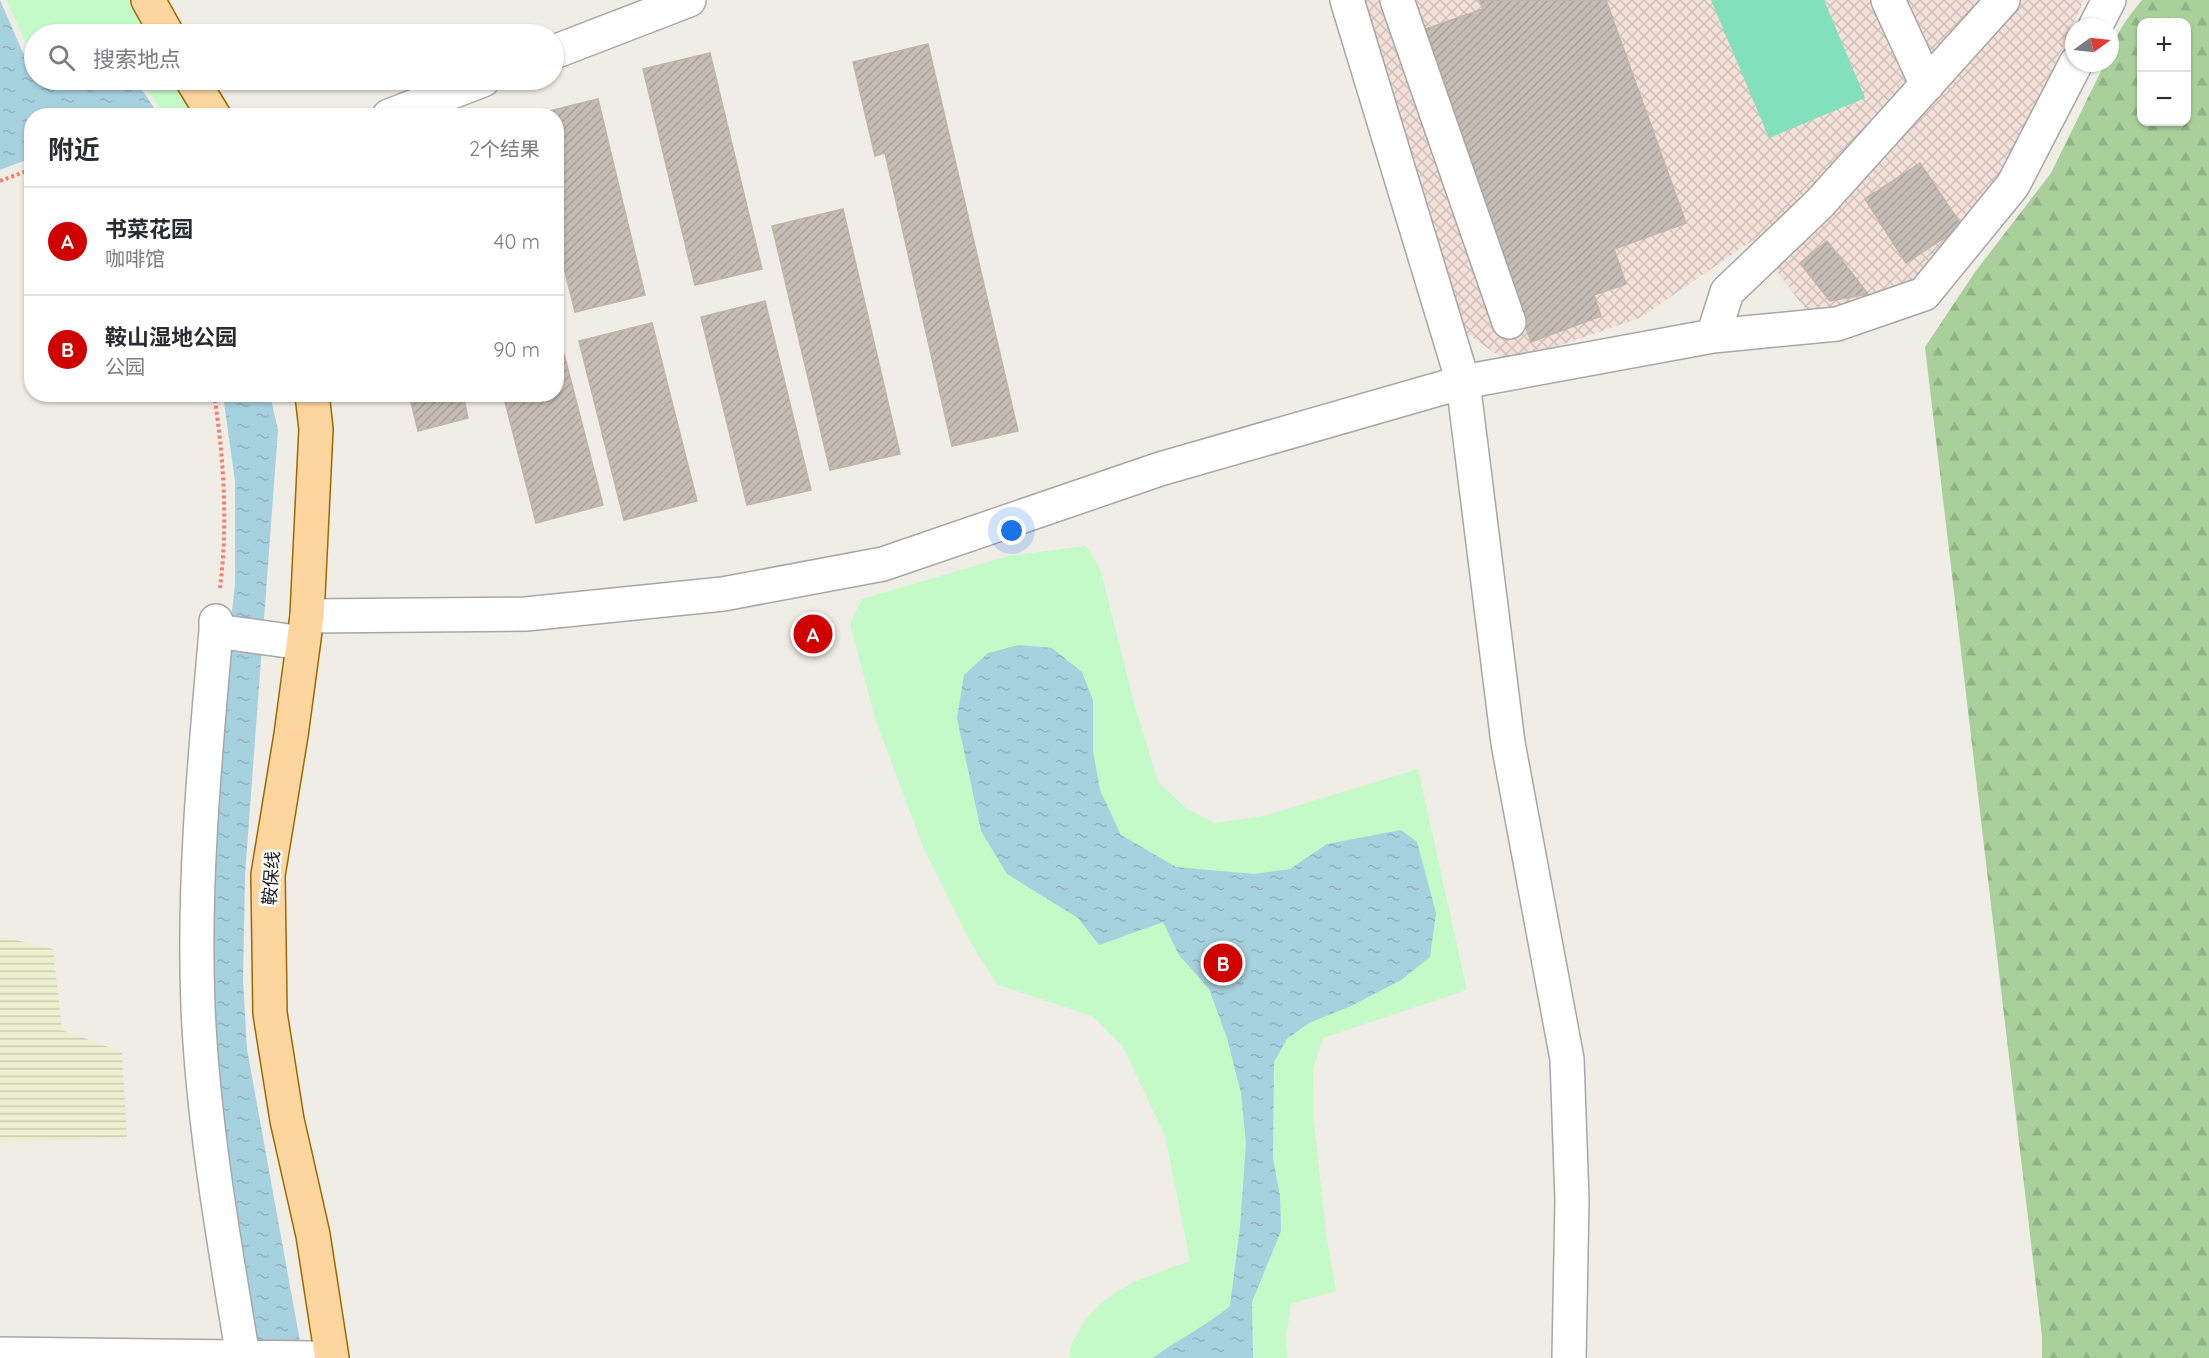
<!DOCTYPE html>
<html lang="zh">
<head>
<meta charset="utf-8">
<style>
	body { margin:0; font-family:Quicksand,"Noto Sans SC",sans-serif; background:#f2f2f3; color:#2b2b33 }
	.controls { position:absolute; right:18px; top:18px; display:grid; overflow:hidden; border-radius:12px; box-shadow:0 2px 4px #0004 }
	.controls button { width:54px; height:54px; display:grid; place-items:center; padding:0; border:0; border-bottom:2px solid #e1e1e2; background:#fff; color:#2b2b33; font:30px sans-serif }
	.compass { position:absolute; left:2065px; top:18px; width:54px; height:54px; border-radius:50%; background:#fff; box-shadow:0 2px 4px #0004; rotate:75deg }
	.you { position:absolute; left:1012px; top:531px; width:21px; height:21px; margin:-15px; border:4px solid #fff; border-radius:50%; background:#1a73e8; box-shadow:0 0 0 9px #1a73e833 }
	.badge { display:grid; place-items:center; width:39px; height:39px; border-radius:50%; background:#cf0200; color:#fff; font-size:20px; font-weight:700 }
	.pin { position:absolute; translate:-50% -50%; border:3px solid #fff; box-shadow:0 2px 6px #0006 }
	.list { margin:0; padding:0; list-style:none }
	h2 { display:flex; justify-content:space-between; align-items:center; height:78px; margin:0; padding:0 24px; font-size:26px }
	h2 small { font-size:20px; font-weight:400; color:#7c7c81 }
	.list li { display:grid; grid-template-columns:39px 1fr auto; gap:18px; align-items:center; box-sizing:border-box; height:108px; padding:0 24px; border-top:2px solid #e1e1e2 }
	.list b { display:block; font-size:22px; white-space:nowrap }
	.list p { margin:0; font-size:20px; white-space:nowrap; color:#7c7c81 }
	.list em { font-size:20px; font-style:normal; color:#7c7c81 }
	.icon { flex:none; width:33px; height:33px; fill:none; stroke:currentColor; stroke-width:2; stroke-linecap:round; stroke-linejoin:round }
	.map { position:relative; flex:none; width:2209px; height:1358px; overflow:hidden }
	.search { position:absolute; background:#fff; box-shadow:0 2px 4px #0004; left:24px; top:24px; width:540px; height:66px; display:flex; align-items:center; gap:15px; box-sizing:border-box; padding:0 21px; border-radius:33px; color:#7c7c81; font-size:22px }
	.panel { position:absolute; background:#fff; box-shadow:0 2px 4px #0004; left:24px; top:108px; width:540px; height:294px; border-radius:24px }
	.map>svg:first-child { display:block }
	.military { fill:url(#military-cross-hatch) }
	.farmland { fill:url(#farmland-rules) }
	.forest { fill:url(#forest-firs); fill-rule:evenodd }
	.park { fill:#c3fac8 }
	.pitch { fill:#83e0bd }
	.water { fill:url(#water-ripples) }
	.building { fill:url(#building-hatch); stroke:#c2b4a8; stroke-width:1.5 }
	.lines { fill:none; stroke-linecap:round; stroke-linejoin:round }
	.minor-casing { stroke:#a7a7a7; stroke-width:36 }
	.major-casing { stroke:#9b6900; stroke-width:36 }
	.path { stroke:#fc7c6b; stroke-width:4; stroke-dasharray:3 3; stroke-linecap:butt }
	.minor { stroke:#fff; stroke-width:33 }
	.major { stroke:#fdd59e; stroke-width:33 }
	.labels { text-anchor:middle; dominant-baseline:central; stroke-width:5; stroke-linejoin:round; paint-order:stroke }
	.street-label { font-size:18px; fill:#202020; stroke:#fff }
</style>
</head>
<body>
<div class="map">
<svg width="2209" height="1358" viewBox="0 0 2209 1358">
	<defs>
		<pattern id="military-cross-hatch" width="8" height="8" patternUnits="userSpaceOnUse" patternTransform="scale(1.5)"><rect width="8" height="8" fill="#f2e0d9"/><path d="M0 0l8 8M0 8l8-8" fill="none" stroke="#cfc0ba"/></pattern>
		<pattern id="farmland-rules" width="6" height="5" patternUnits="userSpaceOnUse" patternTransform="scale(1.5)"><rect width="6" height="5" fill="#edefd1"/><path d="M0 2.5h6" fill="none" stroke="#cbcdb3"/></pattern>
		<pattern id="forest-firs" width="22" height="20" patternUnits="userSpaceOnUse" patternTransform="scale(1.5)"><rect width="22" height="20" fill="#a9d09a"/><path d="M5 1l3.5 6h-7zM16 11l3.5 6h-7z" fill="#91b284"/></pattern>
		<pattern id="water-ripples" width="26" height="14" patternUnits="userSpaceOnUse" patternTransform="scale(1.5)"><rect width="26" height="14" fill="#a6d1de"/><path d="M2 4q2-2 4 0t4 0M15 11q2-2 4 0t4 0" fill="none" stroke="#8fb3be"/></pattern>
		<pattern id="building-hatch" width="6" height="6" patternUnits="userSpaceOnUse" patternTransform="scale(1.5)"><rect width="6" height="6" fill="#c5bdb5"/><path d="M-1 1l2-2M0 6l6-6M5 7l2-2" fill="none" stroke="#a9a29b"/></pattern>
	</defs>
	<rect width="100%" height="100%" fill="#f0ede6"/>
	<!-- military -->
	<path class="military" d="M1356 0H2084L2004 177 1914 287 1810 315 1753 240 1640 318 1528 356 1502 358 1463 331Z"/>
	<!-- farmland -->
	<path class="farmland" d="M0 936 53 949 62 1030 122 1052 127 1137 0 1143Z"/>
	<!-- forest -->
	<path class="forest" d="M2142 0H2209V1358H2042V1336L1925 347 1975 272 2051 173 2105 63H2110C2110 40 2128 17 2142 0ZM2142 22H2186V122H2142Z"/>
	<!-- park -->
	<path class="park" d="M6 0H131L150 34H34V51L28 47Z
		M142 80H178L203 115H164Z
		M1086 546 1100 568 1135 706 1158 782 1186 808 1215 823 1263 816 1418 769 1467 990 1323 1038 1313 1069 1314 1121 1326 1233 1336 1291 1291 1304 1286 1338 1288 1358H1070C1069 1347 1073 1342 1078 1332 1104 1287 1145 1278 1190 1261L1165 1136 1123 1047 1092 1016 998 985 970 942 923 847 875 718 850 624 862 599 1008 556Z"/>
	<!-- pitch -->
	<path class="pitch" d="M1711 0H1824L1865 98 1769 138Z"/>
	<!-- water -->
	<path class="water" d="M0 0 23 53 34 59V80H132L136 81 159 115 32 116 31 158 0 170Z
		M223 395H270L278 430 245 875 243 980 247 1049 303 1358H260L212 1045 216 753 235 584V481Z
		M1019 645 1052 648 1082 672 1093 700V751L1100 790 1121 835 1176 867 1254 874 1290 869 1327 844 1401 830 1417 842 1436 913 1430 957 1401 980 1351 1006 1309 1023 1287 1039 1274 1062 1273 1158 1280 1196 1281 1231 1252 1302 1253 1358H1153C1178 1339 1206 1326 1230 1306L1240 1227 1246 1143 1241 1093 1227 1038 1209 989 1179 955 1163 922 1099 945 1078 918 1007 874 981 831 957 718 964 675 988 653Z"/>
	<!-- building -->
	<path class="building" d="M1479 0H1606L1686 223 1614 249 1626 284 1594 295 1601 316 1531 342 1420 31 1483 9Z
		M928 44 1018 431 952 446 885 153 875 156 853 62Z
		M710 53 762 269 695 285 643 69Z
		M598 99 645 295 575 312 556 235V116H529Z
		M1920 163 1962 226 1906 263 1865 199Z
		M843 209 900 454 830 470 772 226Z
		M1827 241 1868 294 1830 301 1800 263Z
		M765 301 811 490 747 505 701 317Z
		M652 323 697 501 624 520 579 341Z
		M564 354 603 505 536 523 503 394H556V356Z
		M409 394H463L468 418 418 431Z"/>
	<g class="lines">
		<!-- minor casing -->
		<g class="minor-casing">
			<path id="minor" d="M1347 0 1463 382 1508 743 1567 1059 1572 1200 1569 1358
				M1397 0 1509 322
				M1888 0 1927 85
				M2095 27 2109 0
				M554 52 689 0
				M389 116 483 80
				M1713 336 1727 292 1819 204 2003 0
				M307 616 526 614 723 594 883 564 1160 469 1463 382 1713 336 1837 324 1924 294 2013 185 2076 63
				M216 621V631L303 643
				M216 631C205 756 193 881 198 1007 203 1124 224 1241 243 1357
				M0 1354 310 1358"/>
		</g>
		<!-- major casing -->
		<g class="major-casing">
			<path id="major" d="M148 0 167 34
				M192 80 214 116
				M312 394 316 429 307 616 291 735 268 875 270 1013 287 1120 313 1235 332 1358"/>
		</g>
		<!-- path -->
		<path class="path" d="M0 181 32 169
			M214 394C224 458 228 525 220 588"/>
		<!-- minor -->
		<use href="#minor" class="minor"/>
		<!-- major -->
		<use href="#major" class="major"/>
	</g>
	<g class="labels">
		<!-- street labels -->
		<g class="street-label">
			<text transform="translate(271 878) rotate(-86)">鞍保线</text>
		</g>
	</g>
</svg>
<div class="controls">
<button>+</button>
<button>−</button>
</div>
<svg class="compass" viewBox="-18 -18 36 36"><path d="M0-13l5 13h-10z" fill="#e53935"/><path d="M0 13l5-13h-10z" fill="#7c7c81"/></svg>
<div class="you"></div>
<div class="pin badge" style="left:813px;top:634px">A</div>
<div class="pin badge" style="left:1223px;top:963px">B</div>
<div class="search"><svg class="icon" aria-label="search" viewBox="0 0 24 24"><circle cx="10" cy="10" r="6"/><path d="M15 15l6 6"/></svg>搜索地点</div>
<section class="panel">
<h2>附近<small>2个结果</small></h2>
<ul class="list">
<li><span class="badge">A</span><div><b>书菜花园</b><p>咖啡馆</p></div><em>40 m</em></li>
<li><span class="badge">B</span><div><b>鞍山湿地公园</b><p>公园</p></div><em>90 m</em></li>
</ul>
</section>
</div>
</body>
</html>
